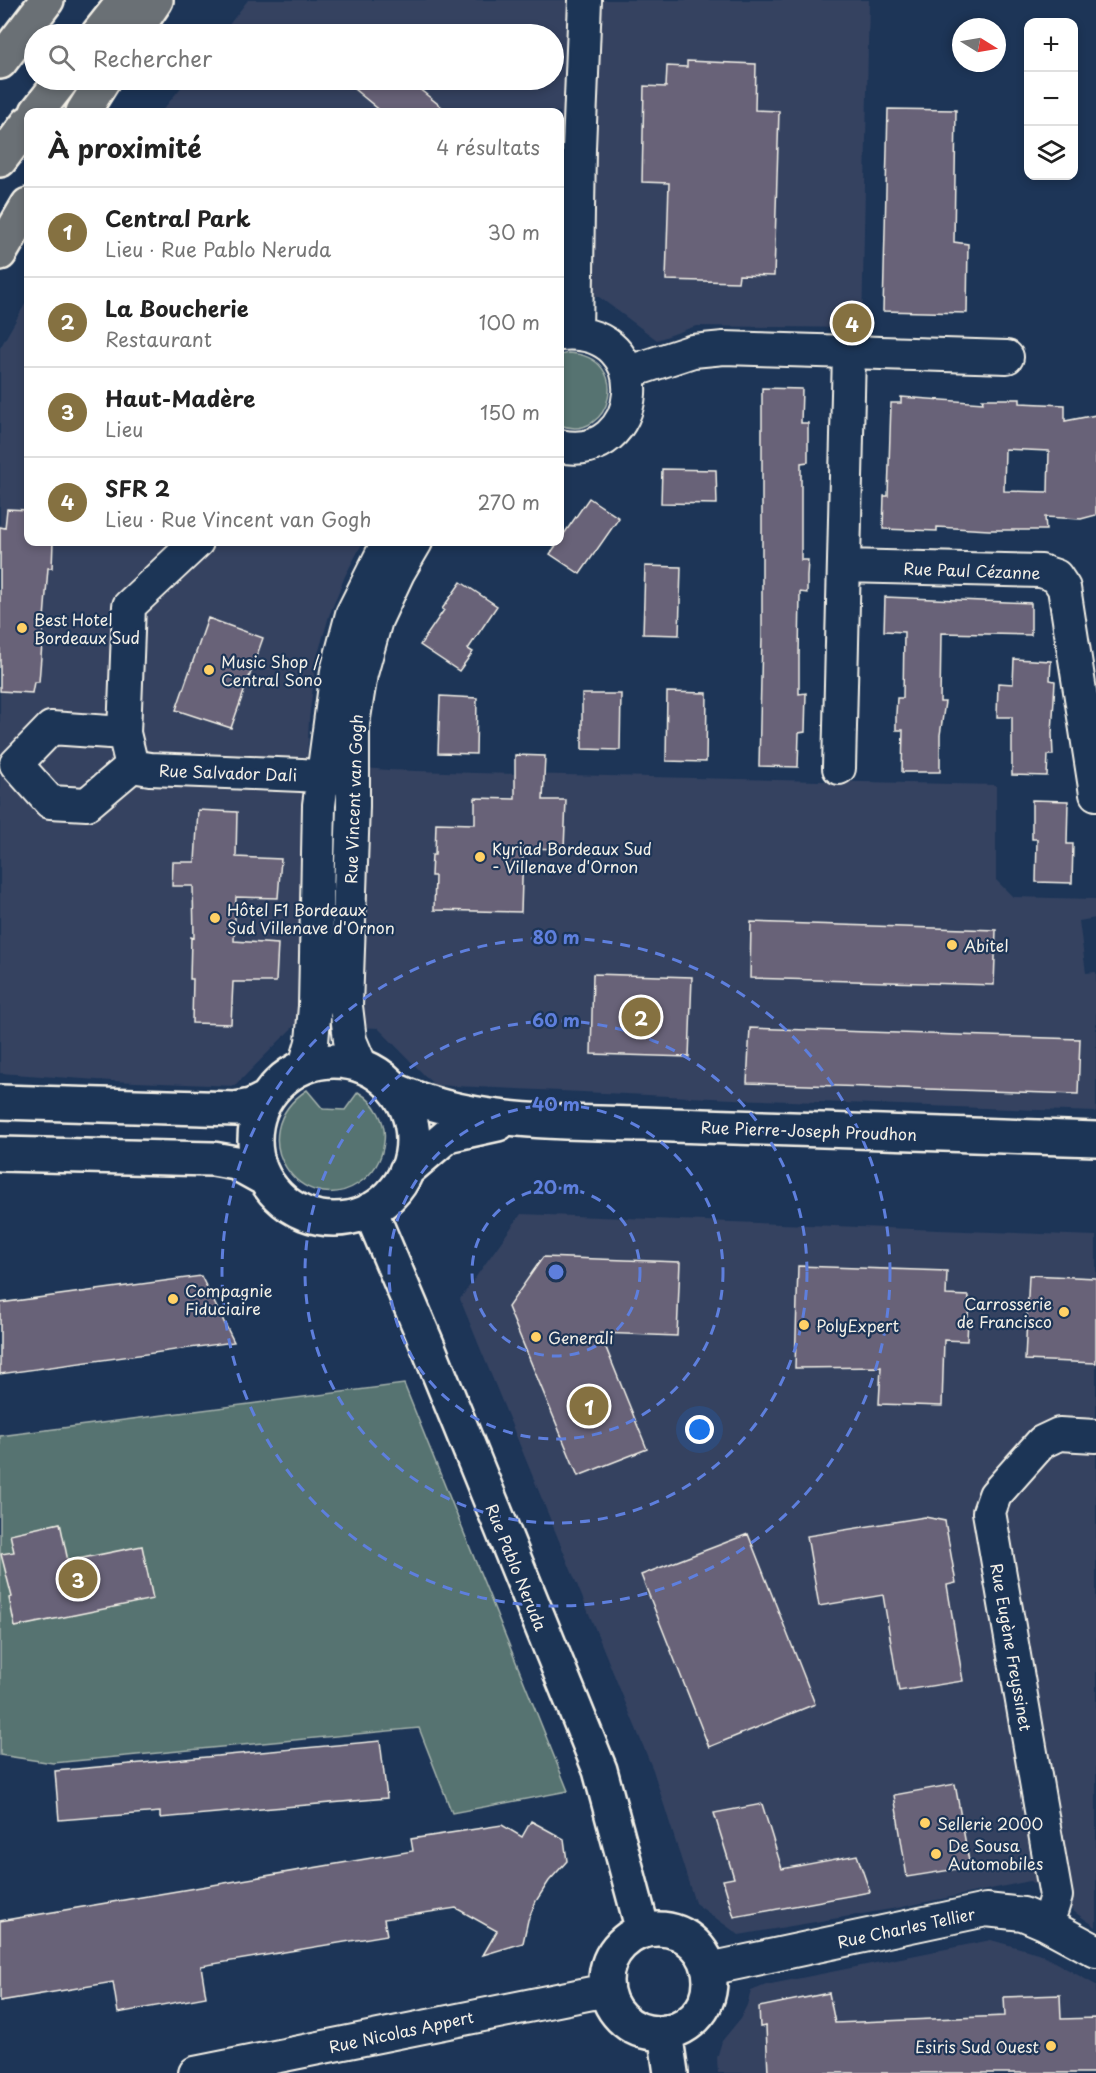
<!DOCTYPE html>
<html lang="fr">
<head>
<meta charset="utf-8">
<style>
	body { margin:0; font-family:"Playpen Sans",sans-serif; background:#f6f6f6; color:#222 }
	.controls { position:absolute; right:18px; top:18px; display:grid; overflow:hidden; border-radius:12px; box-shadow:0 3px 9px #0003 }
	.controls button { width:54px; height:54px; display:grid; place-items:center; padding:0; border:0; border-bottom:2px solid #e0e0e0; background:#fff; color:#222; font:30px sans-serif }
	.compass { position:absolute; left:952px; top:18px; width:54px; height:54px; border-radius:50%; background:#fff; box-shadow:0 3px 9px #0003; rotate:101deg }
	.you { position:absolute; left:700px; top:1430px; width:21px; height:21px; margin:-15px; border:4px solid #fff; border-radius:50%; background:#1a73e8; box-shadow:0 0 0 9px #1a73e833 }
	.badge { display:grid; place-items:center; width:39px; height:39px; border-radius:50%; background:#857141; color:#fff; font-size:20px; font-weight:700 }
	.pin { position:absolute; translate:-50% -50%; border:3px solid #fff; box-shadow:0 2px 6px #0006 }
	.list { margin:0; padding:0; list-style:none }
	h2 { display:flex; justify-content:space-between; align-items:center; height:78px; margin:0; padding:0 24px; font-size:26px }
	h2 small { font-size:20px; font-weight:400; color:#767676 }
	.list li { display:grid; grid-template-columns:39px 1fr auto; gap:18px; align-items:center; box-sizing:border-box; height:90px; padding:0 24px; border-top:2px solid #e0e0e0 }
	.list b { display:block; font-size:22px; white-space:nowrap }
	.list p { margin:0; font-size:20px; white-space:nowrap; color:#767676 }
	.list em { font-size:20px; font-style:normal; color:#767676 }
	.icon { flex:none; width:33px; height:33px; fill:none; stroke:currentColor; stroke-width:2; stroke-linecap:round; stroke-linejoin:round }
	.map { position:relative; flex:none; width:1096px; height:2073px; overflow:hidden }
	.search { position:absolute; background:#fff; box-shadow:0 3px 9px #0003; left:24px; top:24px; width:540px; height:66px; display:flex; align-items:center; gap:15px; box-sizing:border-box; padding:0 21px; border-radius:33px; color:#767676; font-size:22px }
	.panel { position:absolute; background:#fff; box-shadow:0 3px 9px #0003; left:24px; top:108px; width:540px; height:438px; border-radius:12px }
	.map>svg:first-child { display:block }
	.built { fill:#344261 }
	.green { fill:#567371; stroke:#a5b2ac; stroke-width:1.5 }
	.building { fill:#686278; stroke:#f4f1e8; stroke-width:1.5; fill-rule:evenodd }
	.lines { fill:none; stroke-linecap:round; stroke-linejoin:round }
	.street-casing { stroke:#f4f1e8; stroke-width:36 }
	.secondary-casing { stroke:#f4f1e8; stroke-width:38 }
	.highway-casing { stroke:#f4f1e8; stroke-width:38 }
	.street { stroke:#1d3557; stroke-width:32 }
	.secondary { stroke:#1d3557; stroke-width:33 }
	.highway { stroke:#6b6f75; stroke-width:33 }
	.ring { fill:none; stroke:#5e7fdd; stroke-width:3; stroke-dasharray:10 8 }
	.poi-dot { fill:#ffd166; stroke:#1d3557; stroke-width:2 }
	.labels { text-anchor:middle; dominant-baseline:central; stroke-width:4.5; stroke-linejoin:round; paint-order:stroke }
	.street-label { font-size:16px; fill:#f4f1e8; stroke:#1d3557 }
	.poi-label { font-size:16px; fill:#f4f1e8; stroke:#1d3557; text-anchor:start }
	.centre { fill:#5e7fdd; stroke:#1d3557; stroke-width:3 }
	.ring-label { font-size:18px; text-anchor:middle; font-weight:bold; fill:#5e7fdd; stroke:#1d3557; stroke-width:4.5; stroke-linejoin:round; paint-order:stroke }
</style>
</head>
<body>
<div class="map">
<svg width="1096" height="2073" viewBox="0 0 1096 2073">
	<rect width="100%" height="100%" fill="#1d3557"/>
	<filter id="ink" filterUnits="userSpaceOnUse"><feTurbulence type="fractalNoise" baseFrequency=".0167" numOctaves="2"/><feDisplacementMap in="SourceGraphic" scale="12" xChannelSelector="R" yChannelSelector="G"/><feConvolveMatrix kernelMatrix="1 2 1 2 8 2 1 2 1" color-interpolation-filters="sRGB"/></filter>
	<g filter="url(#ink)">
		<!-- built -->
		<path class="built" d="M248 0H869L862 328 696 326 657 340 599 297 560 295V112H161L187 80H554V34H222Z
			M28 299V542H363L345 576 329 616 316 661 309 720 307 763 388 770 476 773 996 785V880L1013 897 1096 899V918L1079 921 1086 973 1096 972V1112L733 1099 434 1085 378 1028 296 1024 235 1086 111 1081 0 1073V348Z
			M521 1214 1096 1236V1927L1030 1881 897 1908 739 1935 695 1903 653 1770 460 1299Z
			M991 1940 1038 1953 1096 1985V2073H718L717 2058 722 2041 740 2019 747 2005 751 1991 766 1985Z"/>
		<!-- green -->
		<path class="green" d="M568 353C635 356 611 445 560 425V355Z
			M307 1090 323 1109 345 1110 358 1092C375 1102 387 1122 384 1142 382 1160 374 1173 359 1183 302 1221 239 1135 307 1090Z
			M404 1384 568 1791 452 1813 419 1728 53 1763 0 1755V1436Z"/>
		<!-- building -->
		<path class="building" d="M687 61 756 64 755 110 779 111 774 276 739 275 738 282 666 280 669 183 642 182 644 86 666 87 667 66 687 67Z
			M343 80H408L448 112H382Z
			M888 109 956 110 954 242 968 244 967 313 883 311Z
			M762 388 802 389 801 423H808V462L801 463V560H808L807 577V593L800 592 799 657V694L806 693 805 732 799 733 798 767 759 766 762 636Z
			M901 397 983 403 982 399H1020V403L1065 405V421L1096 415V515L1081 519 1045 517 1046 530H989L937 527V531L883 529 884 496H888L891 403H901ZM1005 449 1049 451 1048 492 1004 491Z
			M662 469 716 470 717 504 661 503Z
			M589 498 619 518 580 574 550 554Z
			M7 509 28 510V542H53L52 568H48L39 682H34L32 693 0 691V527L5 528Z
			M645 566 681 567 679 635 643 634Z
			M461 582 497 606 468 649 473 652 459 671 420 645 444 610 442 609Z
			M885 597 1031 603V635L941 633 940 702H945L940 735V772H902L903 730H896V714L897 698H903L904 632 884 631Z
			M208 618 263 638 231 728 176 710Z
			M1014 659 1051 661 1050 680 1055 681 1052 734 1053 755H1048L1047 776 1012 775V717H997L998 683 1013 684Z
			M667 692 707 693 706 762 666 761Z
			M582 694H621L620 750 582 749Z
			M440 696 477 698 476 754 438 753Z
			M515 755 545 756 543 800H566L564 849 523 848 521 912 434 910 435 876H431L432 855H435L436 823 475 824V798L515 799Z
			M1032 800 1068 801 1067 844H1073L1072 883 1036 882 1037 839H1032Z
			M198 810 237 812 236 857 281 859 278 898 236 897 234 941 278 944 276 982H233L231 1024 192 1023 193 979H190L191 937 194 938 193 886H172L173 862H195Z
			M751 922 996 930 994 985 750 978Z
			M593 974 692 977 689 1057 591 1054Z
			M750 1028 1080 1039 1078 1094 747 1083Z
			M543 1257 680 1262 677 1336 600 1333 647 1449 578 1476 508 1307Z
			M798 1266 947 1271 946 1295 969 1296 967 1341 944 1340 942 1406 879 1404 881 1367 795 1368Z
			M1029 1275 1096 1278V1363L1025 1360Z
			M201 1276 234 1342 0 1374V1303Z
			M925 1517 945 1521 956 1583 947 1585 963 1681 899 1691 883 1595 819 1606 807 1536Z
			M60 1523 68 1561 142 1546 153 1599 15 1627 9 1598 12 1597 1 1554 14 1552 10 1534Z
			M748 1534 815 1704 709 1747 641 1575Z
			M380 1741 387 1798 160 1818V1812L59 1820 55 1771Z
			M955 1784 970 1867 907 1877 894 1795Z
			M762 1804 782 1869 857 1855 870 1892 734 1917 723 1880 734 1878 714 1813Z
			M531 1821 564 1839 567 1861 549 1881 536 1901 528 1920 523 1943 483 1955 497 1931 456 1908 384 1919 387 1935 201 1966 206 1997 118 2013 113 1982 0 2001V1921L413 1851 411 1839 502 1825 522 1837Z
			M829 1993 835 2023 1005 2016 1004 1997 1060 1995 1061 2019 1096 2018V2073H768L766 2026 760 2027 759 2007Z"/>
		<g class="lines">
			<!-- street casing -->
			<g class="street-casing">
				<path id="street" d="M576 333 579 148 585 0
					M560 334C661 325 643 465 560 446
					M627 370 641 368 693 351 724 348 1007 357
					M197 542 129 606 124 733 132 766 150 769 301 775 343 778
					M845 566 1041 571 1056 576 1064 588 1096 794
					M124 733 51 728 16 764 50 802 87 804 132 766
					M839 768 849 353
					M305 1066 312 1042 315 1006 319 805 337 671 352 614 388 542
					M361 1066 350 1040 346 1006 353 806V724L361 674 376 620 398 573 416 542
					M1044 1923 1052 1909 1056 1896 989 1512 995 1495 1042 1442 1059 1434 1096 1436
					M709 1969 986 1910 1023 1914 1044 1923 1096 1951
					M195 2073 607 1990"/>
			</g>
			<!-- secondary casing -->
			<g class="secondary-casing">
				<path id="secondary" d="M255 1140a79 79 0 1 1 158 0a79 79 0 1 1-158 0Z
					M395 1090C480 1128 581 1121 673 1125 814 1131 955 1135 1096 1139
					M0 1102 236 1109 251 1106 267 1098
					M0 1154 213 1159 236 1163 265 1179
					M406 1171 448 1135 498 1124
					M370 1210 429 1349 600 1770 643 1931
					M606 1981a52 52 0 1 1 104 0a52 52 0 1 1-104 0Z
					M665 2032 671 2073"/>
			</g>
			<!-- highway casing -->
			<g class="highway-casing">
				<path id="highway" d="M98 34 125 0
					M133 34 156 0
					M0 62 47 0
					M37 112 62 80
					M83 112 103 80
					M0 160 28 123
					M0 253 28 205"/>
			</g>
			<!-- street -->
			<use href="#street" class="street"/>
			<!-- secondary -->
			<use href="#secondary" class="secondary"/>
			<!-- highway -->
			<use href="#highway" class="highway"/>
		</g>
	</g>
	<!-- distance rings -->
	<g class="ring">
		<circle cx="556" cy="1272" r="84"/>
		<circle cx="556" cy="1272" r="167"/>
		<circle cx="556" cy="1272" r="251"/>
		<circle cx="556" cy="1272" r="334"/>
	</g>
	<!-- markers -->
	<g class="poi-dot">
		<circle cx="22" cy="628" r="6"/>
		<circle cx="209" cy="670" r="6"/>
		<circle cx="480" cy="857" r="6"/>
		<circle cx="215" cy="918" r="6"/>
		<circle cx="952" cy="945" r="6"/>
		<circle cx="173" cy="1299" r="6"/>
		<circle cx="1064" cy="1312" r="6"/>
		<circle cx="804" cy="1325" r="6"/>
		<circle cx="536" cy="1337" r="6"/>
		<circle cx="925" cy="1823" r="6"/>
		<circle cx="936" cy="1854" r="6"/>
		<circle cx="1051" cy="2046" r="6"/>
	</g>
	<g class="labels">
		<!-- street labels -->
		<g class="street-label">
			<text transform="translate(972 570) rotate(2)">Rue Paul Cézanne</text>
			<text transform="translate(228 772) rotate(2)">Rue Salvador Dali</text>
			<text transform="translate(353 799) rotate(-88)">Rue Vincent van Gogh</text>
			<text transform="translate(809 1130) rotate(2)">Rue Pierre-Joseph Proudhon</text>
			<text transform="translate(517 1567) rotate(68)">Rue Pablo Neruda</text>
			<text transform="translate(1012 1647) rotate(80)">Rue Eugène Freyssinet</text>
			<text transform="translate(906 1927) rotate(-12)">Rue Charles Tellier</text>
			<text transform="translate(401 2031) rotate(-12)">Rue Nicolas Appert</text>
		</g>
		<!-- poi labels -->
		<g class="poi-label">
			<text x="34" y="619">Best Hotel<tspan x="34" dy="18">Bordeaux Sud</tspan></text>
			<text x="221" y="661">Music Shop /<tspan x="221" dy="18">Central Sono</tspan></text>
			<text x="492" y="848">Kyriad Bordeaux Sud<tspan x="492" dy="18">- Villenave d'Ornon</tspan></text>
			<text x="227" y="909">Hôtel F1 Bordeaux<tspan x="227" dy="18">Sud Villenave d'Ornon</tspan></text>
			<text x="964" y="945">Abitel</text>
			<text x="185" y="1290">Compagnie<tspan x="185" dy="18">Fiduciaire</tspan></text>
			<text x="1052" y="1303" text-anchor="end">Carrosserie<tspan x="1052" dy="18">de Francisco</tspan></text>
			<text x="816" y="1325">PolyExpert</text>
			<text x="548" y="1337">Generali</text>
			<text x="937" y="1823">Sellerie 2000</text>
			<text x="948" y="1845">De Sousa<tspan x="948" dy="18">Automobiles</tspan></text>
			<text x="1039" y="2046" text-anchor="end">Esiris Sud Ouest</text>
		</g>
	</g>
	<circle cx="556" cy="1272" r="9" class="centre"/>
	<g class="ring-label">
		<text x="556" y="944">80 m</text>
		<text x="556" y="1027">60 m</text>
		<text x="556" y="1111">40 m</text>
		<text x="556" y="1194">20 m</text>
	</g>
</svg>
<div class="controls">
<button>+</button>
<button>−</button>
<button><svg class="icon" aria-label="layers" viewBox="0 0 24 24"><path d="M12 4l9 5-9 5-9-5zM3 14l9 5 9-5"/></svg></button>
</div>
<svg class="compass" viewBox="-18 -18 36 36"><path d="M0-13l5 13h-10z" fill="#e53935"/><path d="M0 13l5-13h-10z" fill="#767676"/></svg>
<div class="you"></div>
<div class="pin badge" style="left:589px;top:1406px">1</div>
<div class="pin badge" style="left:641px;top:1017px">2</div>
<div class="pin badge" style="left:78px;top:1579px">3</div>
<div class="pin badge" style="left:852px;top:323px">4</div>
<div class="search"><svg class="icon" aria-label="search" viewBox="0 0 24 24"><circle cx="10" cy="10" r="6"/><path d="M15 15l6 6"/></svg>Rechercher</div>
<section class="panel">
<h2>À proximité<small>4 résultats</small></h2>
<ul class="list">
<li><span class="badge">1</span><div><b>Central Park</b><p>Lieu · Rue Pablo Neruda</p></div><em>30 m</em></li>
<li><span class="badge">2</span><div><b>La Boucherie</b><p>Restaurant</p></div><em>100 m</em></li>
<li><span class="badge">3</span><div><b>Haut-Madère</b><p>Lieu</p></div><em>150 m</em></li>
<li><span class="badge">4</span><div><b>SFR 2</b><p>Lieu · Rue Vincent van Gogh</p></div><em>270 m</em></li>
</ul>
</section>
</div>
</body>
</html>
